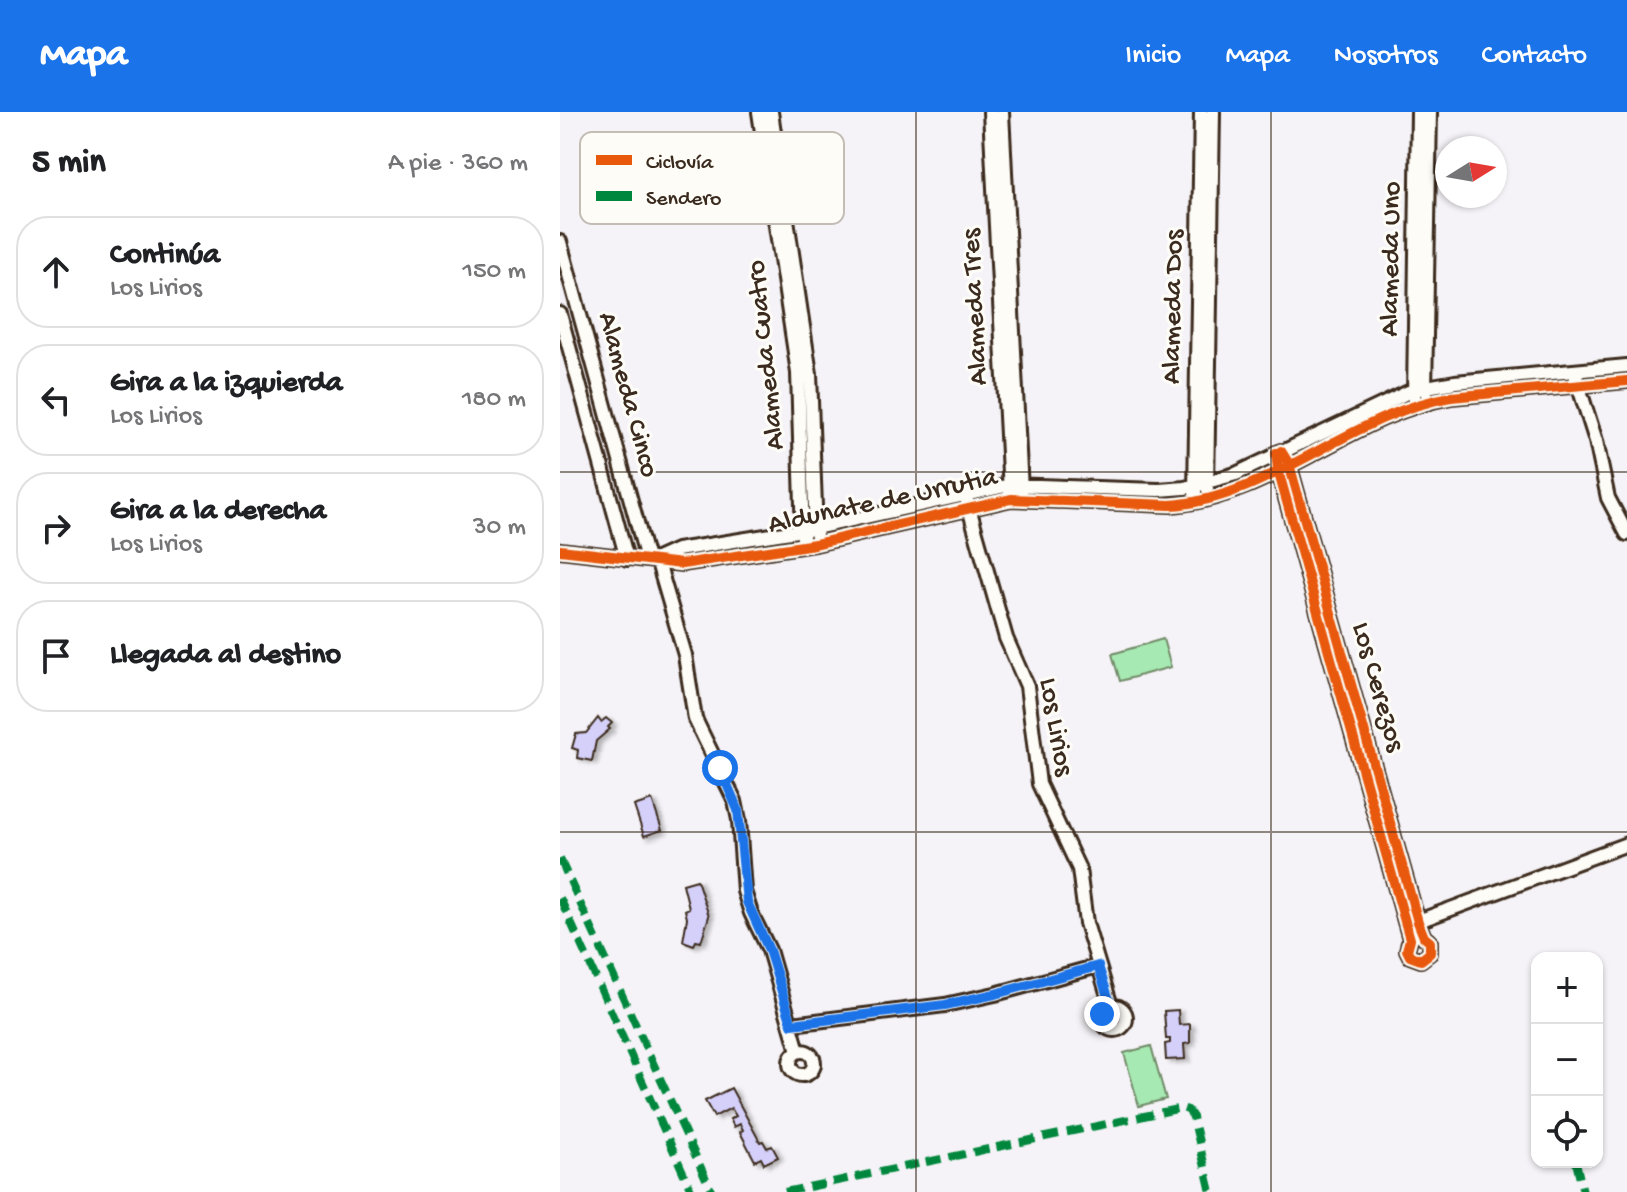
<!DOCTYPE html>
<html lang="es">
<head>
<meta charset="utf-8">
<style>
	body { margin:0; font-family:"Gochi Hand",sans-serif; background:#f6f6f6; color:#202124 }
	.controls { position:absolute; right:24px; bottom:24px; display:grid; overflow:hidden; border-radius:16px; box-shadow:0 2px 6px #0004 }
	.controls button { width:72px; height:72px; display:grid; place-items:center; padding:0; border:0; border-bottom:2px solid #e0e0e0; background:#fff; color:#202124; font:40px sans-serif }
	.compass { position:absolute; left:875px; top:24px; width:72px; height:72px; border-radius:50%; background:#fff; box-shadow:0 2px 6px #0004; rotate:79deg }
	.stop { position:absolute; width:24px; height:24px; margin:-18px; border:6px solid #1a73e8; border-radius:50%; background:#fff }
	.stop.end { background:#1a73e8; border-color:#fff; box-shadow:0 2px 8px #0008 }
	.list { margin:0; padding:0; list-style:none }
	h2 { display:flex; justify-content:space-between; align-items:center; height:104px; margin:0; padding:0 32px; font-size:34px }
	h2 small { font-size:26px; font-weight:400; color:#757577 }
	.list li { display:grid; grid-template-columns:52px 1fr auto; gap:24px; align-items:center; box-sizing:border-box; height:112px; margin:0 16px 16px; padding:0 16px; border:2px solid #e0e0e0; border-radius:32px }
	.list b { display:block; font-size:30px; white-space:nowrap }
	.list p { margin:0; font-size:26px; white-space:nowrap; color:#757577 }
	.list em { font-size:26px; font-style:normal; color:#757577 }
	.icon { flex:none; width:44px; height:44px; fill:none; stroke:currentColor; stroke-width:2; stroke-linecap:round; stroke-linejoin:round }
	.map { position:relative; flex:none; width:1067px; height:1080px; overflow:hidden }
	header { display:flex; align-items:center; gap:48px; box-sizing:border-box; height:112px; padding:0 40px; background:#1a73e8; color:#fff }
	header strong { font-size:38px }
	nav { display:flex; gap:44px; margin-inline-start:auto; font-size:28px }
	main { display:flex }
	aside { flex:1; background:#fff }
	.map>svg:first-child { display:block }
	.green { fill:#a7e9b3; stroke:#718a68; stroke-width:2 }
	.building { fill:#d4d0f9; stroke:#3b2a1e; stroke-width:2; filter:url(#shadow) }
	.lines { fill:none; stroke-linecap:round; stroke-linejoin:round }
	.minor-casing { stroke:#3b2a1e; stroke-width:18 }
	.minor { stroke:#fdfcf7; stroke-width:12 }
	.quiet { stroke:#00873e; stroke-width:8; stroke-dasharray:16 8; stroke-linecap:butt }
	.cycleway-casing { stroke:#fdfcf7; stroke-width:15 }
	.cycleway { stroke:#e8590c; stroke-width:10 }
	.route { stroke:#1a73e8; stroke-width:10 }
	.grid { fill:none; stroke:#3b2a1e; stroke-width:2; stroke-opacity:0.55 }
	.labels { text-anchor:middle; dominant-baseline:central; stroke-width:6; stroke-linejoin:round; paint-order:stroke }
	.street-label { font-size:28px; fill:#3b2a1e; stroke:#fdfcf7 }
	.key { fill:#fdfcf7; stroke:#c3bdb6; stroke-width:2 }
	.key-label { font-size:22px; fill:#3b2a1e }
</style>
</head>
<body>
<header>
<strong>Mapa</strong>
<nav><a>Inicio</a><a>Mapa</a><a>Nosotros</a><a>Contacto</a></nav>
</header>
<main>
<aside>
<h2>5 min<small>A pie · 360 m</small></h2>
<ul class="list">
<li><svg class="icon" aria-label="ahead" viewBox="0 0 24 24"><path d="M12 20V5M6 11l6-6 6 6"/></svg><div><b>Continúa</b><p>Los Lirios</p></div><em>150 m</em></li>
<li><svg class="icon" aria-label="left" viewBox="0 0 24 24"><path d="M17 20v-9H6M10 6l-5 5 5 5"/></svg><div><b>Gira a la izquierda</b><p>Los Lirios</p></div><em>180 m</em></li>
<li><svg class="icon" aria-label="right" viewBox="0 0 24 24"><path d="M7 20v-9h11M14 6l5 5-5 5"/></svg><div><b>Gira a la derecha</b><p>Los Lirios</p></div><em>30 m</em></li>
<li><svg class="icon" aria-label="arrive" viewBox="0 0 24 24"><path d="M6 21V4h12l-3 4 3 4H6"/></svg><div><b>Llegada al destino</b></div></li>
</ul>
</aside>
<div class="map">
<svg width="1067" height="1080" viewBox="0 0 1067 1080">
	<defs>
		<filter id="shadow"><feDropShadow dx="4.5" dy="2.5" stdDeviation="2" flood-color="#0004"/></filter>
	</defs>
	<rect width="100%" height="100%" fill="#f5f3f7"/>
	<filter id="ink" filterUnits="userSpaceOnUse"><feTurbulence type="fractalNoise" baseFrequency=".0125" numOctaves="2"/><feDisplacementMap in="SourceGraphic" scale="16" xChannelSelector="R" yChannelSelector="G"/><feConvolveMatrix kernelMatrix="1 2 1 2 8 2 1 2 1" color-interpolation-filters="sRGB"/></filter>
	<g filter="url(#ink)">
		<!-- green -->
		<path class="green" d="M603 527 611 555 560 569 552 542Z
			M591 934 606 987 579 994 564 941Z"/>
		<!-- building -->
		<path class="building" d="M38 606 41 610 46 606 52 611 48 615 50 617 36 629 32 649 17 646 18 638 12 636 16 622 26 621Z
			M92 688 102 718 84 724 74 694Z
			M137 768 149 804 141 830 136 829 134 833 123 829 127 806 125 798 129 796 123 772Z
			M618 898 619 913 630 912V931L624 932 625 947 606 948 605 932 610 931V927H606L604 899Z
			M171 976 200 1030 203 1029 207 1036 212 1034 218 1045 204 1052 201 1046 195 1049 180 1020 183 1018 180 1012 174 1015 170 1007 176 1004 171 996 154 1005 145 989Z"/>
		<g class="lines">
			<!-- minor casing -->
			<g class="minor-casing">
				<path id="minor" d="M199 0 238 261 243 426
					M211 0 250 262 256 421
					M430 0 450 380
					M442 0 461 379
					M0 130 87 447
					M0 202 67 447
					M1016 266 1036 329 1048 386 1067 422
					M865 279 870 0
					M854 285 858 0
					M716 341 718 358 846 813 850 827 847 838 850 844 861 848 870 841V830L864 825 858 810 729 352 721 339
					M647 376 653 0
					M635 381 641 0
					M407 389 446 526 467 574 479 672 519 757 526 811 551 894
					M0 438 122 452 255 432 451 387 610 393C707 388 793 301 891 285L1067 269
					M97 447 117 438 256 416 450 373 599 378 625 376 676 362 855 277 895 270 1067 254
					M97 447 125 543 135 607 175 689 179 708 184 779 191 801 209 838 238 939
					M853 811 1067 732
					M542 906a12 12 0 1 1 24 0a12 12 0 1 1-24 0Z
					M232 912 385 893 435 882 538 854
					M230 951a12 12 0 1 1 24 0a12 12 0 1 1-24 0Z"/>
			</g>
			<!-- minor -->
			<use href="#minor" class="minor"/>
			<!-- quiet -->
			<path class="quiet" d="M0 747 152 1080
				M0 786 132 1080
				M1016 1050 1023 1080
				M225 1080 622 996 628 998 633 1005 651 1080"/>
			<!-- cycleway casing -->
			<g class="cycleway-casing">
				<path id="cycleway" d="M716 341 718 358 846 813 850 827 847 838 850 844 861 848 870 841V830L864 825 858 810 729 352 721 339
					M0 438 122 452 255 432 451 387 610 393C707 388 793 301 891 285L1067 269"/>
			</g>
			<!-- cycleway -->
			<use href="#cycleway" class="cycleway"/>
		</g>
	</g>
	<g class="lines" filter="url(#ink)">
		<!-- route -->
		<path class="route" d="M160 656 178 698 187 790 209 838 232 912 385 893 435 882 538 854 551 894 542 902"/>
	</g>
	<!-- grid -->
	<path class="grid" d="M356 0V1080M711 0V1080M0 360H1067M0 720H1067"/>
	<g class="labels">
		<!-- street labels -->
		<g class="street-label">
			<text transform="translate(832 147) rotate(-89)">Alameda Uno</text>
			<text transform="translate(416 195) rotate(-93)">Alameda Tres</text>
			<text transform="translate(614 195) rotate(-89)">Alameda Dos</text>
			<text transform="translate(207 243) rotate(-96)">Alameda Cuatro</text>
			<text transform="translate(67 283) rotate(75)">Alameda Cinco</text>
			<text transform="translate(323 390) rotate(-12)">Aldunate de Urrutia</text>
			<text transform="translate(817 575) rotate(74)">Los Cerezos</text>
			<text transform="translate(495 615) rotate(80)">Los Lirios</text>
		</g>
	</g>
	<!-- legend -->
	<rect x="20" y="20" width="264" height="92" rx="12" class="key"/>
	<rect x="36" y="43" width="36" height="10" fill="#e8590c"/>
	<rect x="36" y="79" width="36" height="10" fill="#00873e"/>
	<g class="key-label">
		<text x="86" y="56">Ciclovía</text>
		<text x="86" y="92">Sendero</text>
	</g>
</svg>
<div class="controls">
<button>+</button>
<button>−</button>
<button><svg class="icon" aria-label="locate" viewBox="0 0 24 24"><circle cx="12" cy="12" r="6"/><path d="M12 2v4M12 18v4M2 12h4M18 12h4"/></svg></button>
</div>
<svg class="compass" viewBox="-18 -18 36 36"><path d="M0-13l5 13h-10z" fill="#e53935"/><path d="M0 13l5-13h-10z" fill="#757577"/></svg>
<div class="stop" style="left:160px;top:656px"></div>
<div class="stop end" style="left:542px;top:902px"></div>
</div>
</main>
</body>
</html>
